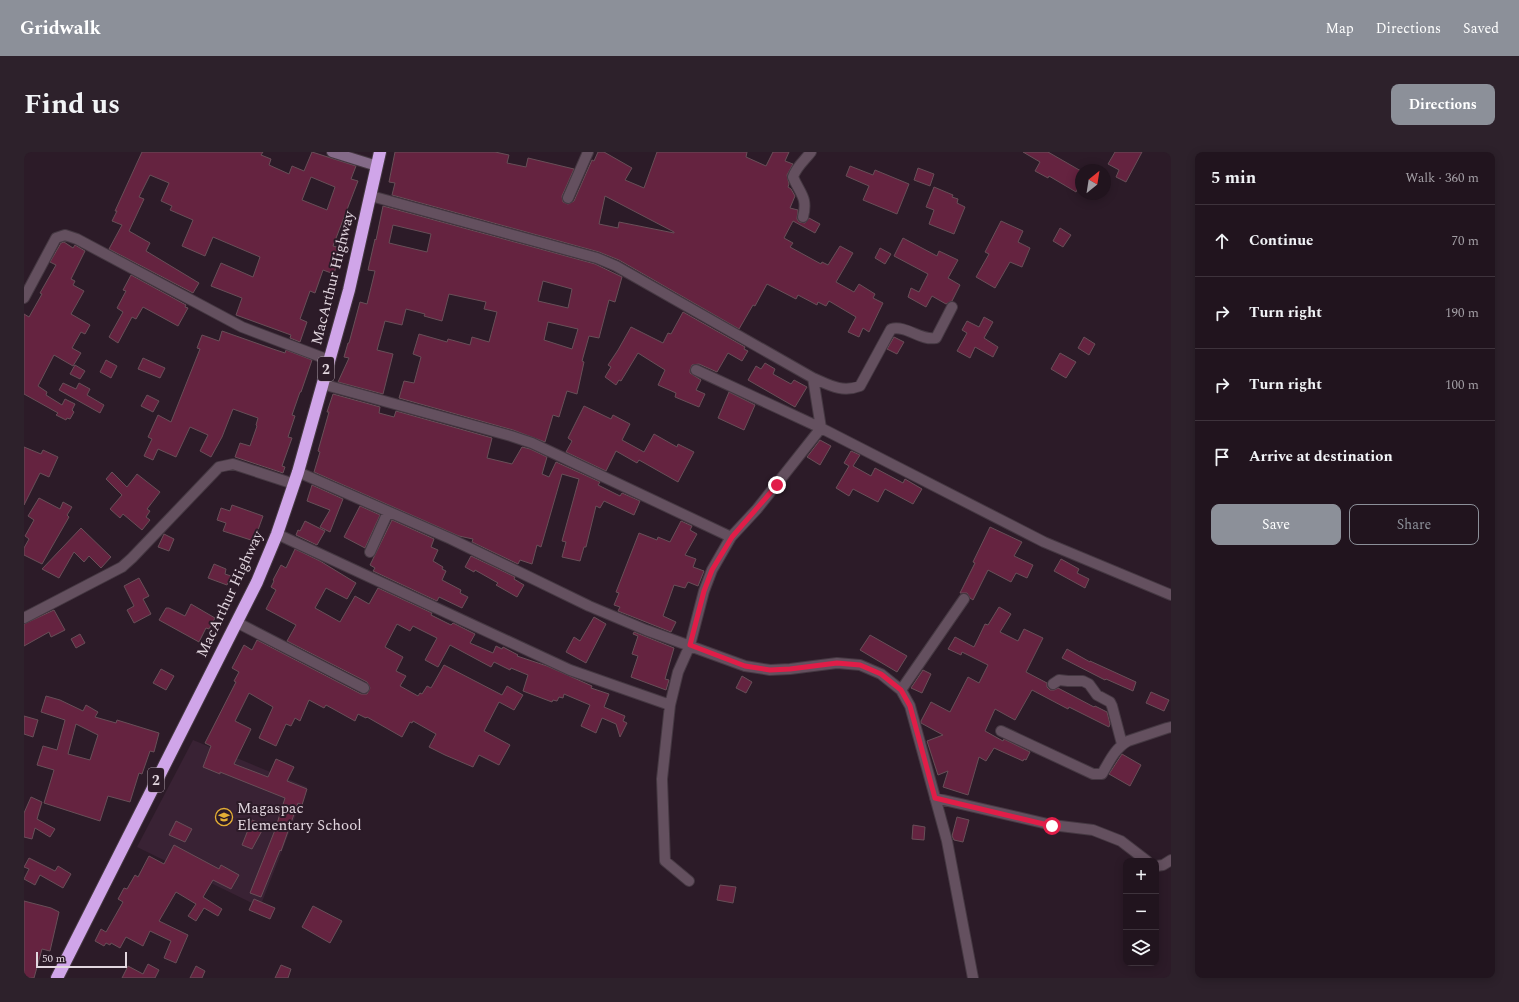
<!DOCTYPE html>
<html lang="en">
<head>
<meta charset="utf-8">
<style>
	body { margin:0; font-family:Spectral,serif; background:#2d212b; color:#f1f3f6 }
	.controls { position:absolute; right:12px; bottom:12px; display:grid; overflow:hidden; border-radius:8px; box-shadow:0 2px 10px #0003 }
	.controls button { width:36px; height:36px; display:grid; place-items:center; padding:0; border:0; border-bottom:1px solid #3e333c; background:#21141e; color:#f1f3f6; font:20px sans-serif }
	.compass { position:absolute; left:1051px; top:12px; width:36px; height:36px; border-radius:50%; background:#21141e; box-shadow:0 2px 10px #0003; rotate:30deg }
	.scale { position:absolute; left:12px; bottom:10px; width:91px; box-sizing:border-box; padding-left:4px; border:2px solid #e2d6df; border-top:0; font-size:11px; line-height:14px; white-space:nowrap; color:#e2d6df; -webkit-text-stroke:3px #2c1b28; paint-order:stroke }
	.stop { position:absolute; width:12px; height:12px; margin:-9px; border:3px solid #e11d48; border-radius:50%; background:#fff }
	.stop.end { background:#e11d48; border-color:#fff; box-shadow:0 1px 4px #0008 }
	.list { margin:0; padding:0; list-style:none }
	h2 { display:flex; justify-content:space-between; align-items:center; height:52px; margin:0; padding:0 16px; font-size:17px }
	h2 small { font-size:13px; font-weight:400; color:#a29ea4 }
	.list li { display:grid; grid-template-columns:26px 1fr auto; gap:12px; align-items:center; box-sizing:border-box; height:72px; padding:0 16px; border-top:1px solid #3e333c }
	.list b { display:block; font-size:15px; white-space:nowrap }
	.list em { font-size:13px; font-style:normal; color:#a29ea4 }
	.actions { display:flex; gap:8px; padding:12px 16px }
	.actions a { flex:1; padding:9px 0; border:1px solid #8c9099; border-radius:8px; text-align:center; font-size:14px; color:#8c9099 }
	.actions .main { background:#8c9099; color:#fff }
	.icon { flex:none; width:22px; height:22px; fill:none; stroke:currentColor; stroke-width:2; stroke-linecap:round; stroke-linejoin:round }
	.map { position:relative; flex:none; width:1147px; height:826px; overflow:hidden; border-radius:8px }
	header { display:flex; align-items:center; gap:24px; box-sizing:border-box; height:56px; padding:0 20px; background:#8c9099; color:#fff }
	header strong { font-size:19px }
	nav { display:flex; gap:22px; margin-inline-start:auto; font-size:14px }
	.intro { display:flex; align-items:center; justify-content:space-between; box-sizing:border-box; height:96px; padding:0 24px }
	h1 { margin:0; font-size:28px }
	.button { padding:10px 18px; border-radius:8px; background:#8c9099; color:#fff; font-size:14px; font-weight:700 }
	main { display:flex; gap:24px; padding:0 24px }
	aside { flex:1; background:#21141e; border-radius:8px; box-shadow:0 2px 10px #0003 }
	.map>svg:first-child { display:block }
	.built { fill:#392234 }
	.building { fill:#652340; stroke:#684f58; fill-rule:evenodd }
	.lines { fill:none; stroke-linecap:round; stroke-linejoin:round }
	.street-casing { stroke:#453842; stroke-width:12 }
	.secondary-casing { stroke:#453842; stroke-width:12 }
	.highway-casing { stroke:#453842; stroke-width:14 }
	.street { stroke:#64505f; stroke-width:10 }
	.secondary { stroke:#846a88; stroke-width:10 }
	.highway { stroke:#d0a5e9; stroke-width:12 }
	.route { stroke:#e11d48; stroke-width:5 }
	.labels { text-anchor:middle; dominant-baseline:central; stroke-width:4; stroke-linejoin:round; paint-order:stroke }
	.shield { fill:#2c1b28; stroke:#ab9ea8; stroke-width:1 }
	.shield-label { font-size:14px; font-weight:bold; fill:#e2d6df }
	.street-label { font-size:15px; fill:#e2d6df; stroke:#2c1b28 }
	.poi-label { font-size:15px; fill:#e2d6df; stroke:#2c1b28; text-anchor:start }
</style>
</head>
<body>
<header>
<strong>Gridwalk</strong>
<nav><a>Map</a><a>Directions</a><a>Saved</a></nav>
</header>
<div class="intro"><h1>Find us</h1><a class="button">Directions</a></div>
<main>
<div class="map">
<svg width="1147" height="826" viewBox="0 0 1147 826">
	<rect width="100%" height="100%" fill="#2c1b28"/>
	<!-- built -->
	<path class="built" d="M169 588 283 635 236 755 113 695Z"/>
	<!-- building -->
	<path class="building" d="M118 0H239L237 3 247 7 245 13 265 22 268 14 280 19 288 0 332 14 327 27 334 29 309 94 316 96 310 110 313 111 310 122 299 118 291 141 286 139 276 167 283 170 276 190 266 186 267 183 212 163 218 146 187 134 197 111 229 125 236 105 189 85 181 104 158 94 169 68 146 58 148 54 137 49 145 31 126 23 115 45 120 47 105 79 126 91 122 99 175 131 169 141 85 97 98 73 88 69 93 59H91ZM287 25 311 35 303 58 278 48Z
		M371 0H471L485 3 483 11 502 15 504 6 550 17 538 44 539 50 544 52 550 49 568 8 570 9 574 0H580L608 16 601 28 620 36 633 0H723L722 5 742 14 749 0H765L761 9 769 12 763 23 765 32 764 35 767 37 771 44 766 56 774 58 773 67 775 70 781 71 785 66 796 72 791 81 769 69 760 86 769 91 766 95 797 112 798 110 804 113 816 94 829 101 812 130 830 140 835 132 851 142 849 146 859 151 845 180 839 176 835 185 824 180 832 165 805 149 802 154 794 150 793 153 774 143 772 147 743 132 731 154 729 153 715 177 595 108 575 100 368 43 371 31 365 30ZM581 44 650 80V81L595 70 594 76 575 72Z
		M999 0H1024L1057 19V30L1052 40 1025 24 1024 26 1011 19 1016 10Z
		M1091 0H1118L1102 30 1092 25 1095 18 1084 12Z
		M826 14 849 23 851 18 885 32 873 62 839 48 845 34 822 24Z
		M894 16 910 22 906 34 890 28Z
		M910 35 929 43 928 45 934 47 933 51 941 55 930 82 905 72 910 58 902 55Z
		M359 54 571 112 598 125 591 150 585 148 575 186 565 184 558 209 560 210 553 242 543 239 535 265 529 263 521 290 489 278 375 246 380 229 390 231 397 205 389 202 395 182 423 190 424 187 446 193 448 185 465 190 473 160 460 157 462 150 425 142 418 169 400 164 401 162 382 157 378 173 361 169 353 198 369 202 359 242 314 230 325 206 320 205 324 191H325L336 150 343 152 351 119 344 118 351 87 352 88ZM369 73 407 82 403 100 365 91ZM519 129 548 137 544 156 514 149ZM524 170 554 177 548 197 520 188Z
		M977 69 999 79 994 90 1006 96 998 115 986 110 971 136 952 125 965 102 961 100Z
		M1036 76 1047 83 1039 95 1029 89Z
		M879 86 913 104 915 99 934 108 924 126 936 133 928 149 922 152 908 144 902 155 884 145 887 136 895 140 904 122 870 104Z
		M40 90 49 96 51 93 61 99 47 127 51 129 49 133 60 139 47 162 66 173 61 182 57 180 48 196 57 201 49 214 30 203 14 234 23 240 22 243 38 253 41 247 51 252 48 258 50 260 46 267 43 266 42 268 32 263 34 261 0 242V162L5 165 18 142 16 141 32 113 26 110 37 91Z
		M856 96 867 102 861 112 851 106Z
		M107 123 162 153 161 155 164 156 154 174 119 155 112 167 108 165 94 191 85 185 99 160 93 156 102 139 99 138Z
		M659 160 721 195 720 197 724 199 718 209 704 201 693 220 675 212 668 213 666 218V221L677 228 672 238 681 242 675 255 651 245 652 241 634 233 641 218 614 201 597 229 595 228 592 233 581 225 587 215 584 213 594 198 607 175 639 191 644 181 647 182Z
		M960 165 969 170 960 186 974 195 969 205 951 195 946 206 933 199 943 181 938 178 943 169 955 175Z
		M198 179 249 197 261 201 262 198 288 208 277 240H276L268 263 271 264 264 285 268 286 258 314 261 315 259 321 211 305 216 291 226 294 233 274 232 273 234 266 209 257 198 285 187 305 176 299 184 283 166 275 152 305 134 297 129 308 120 304 128 287 124 285 134 263 147 270 176 197 173 196 178 183 195 189Z
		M870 185 880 190 873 202 863 197Z
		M1060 185 1071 192 1065 203 1054 196Z
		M1036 201 1052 210 1042 226 1027 217Z
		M119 206 141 216 136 226 114 217Z
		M82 208 93 214 87 226 76 220Z
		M741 211 751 217 749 222 767 232 770 228 783 235 771 255 724 228 732 214 737 217Z
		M51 213 61 219 56 227 46 222Z
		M39 231 52 237 55 231 66 237 63 243 80 253 76 261 35 238Z
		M705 240 731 253 720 278 694 266Z
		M309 242 356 255 355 261 370 265 372 259 468 286 463 306 488 312 498 295 506 297 523 305 518 322 525 325 532 310 576 330 574 333 596 344 598 341 616 349 610 363 580 349 576 356 572 354 562 395H560L556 409 538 405 542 390 538 389 555 327 538 322 517 395 513 393 508 412 496 408 494 412 448 390 449 387 435 384 290 320 296 300 294 299 305 260H303Z
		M123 243 135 249 129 260 117 254Z
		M560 254 587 267 589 263 606 272 598 288 620 300 630 282 653 295 654 292 670 300 654 330 615 308 613 311 592 299 582 319 542 300 548 289 544 286Z
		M796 288 807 294 796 313 783 305Z
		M0 295 17 302 19 298 34 305 25 325 16 321 0 353Z
		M827 299 836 303 829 314 847 324 851 316 879 331 881 327 898 337 889 352 861 337 854 350 829 337 825 344 812 336 825 314 820 311Z
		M88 320 103 335 113 322 136 340 123 357 126 359 122 365 126 368 118 378 99 362 96 366 86 357 98 343 82 327Z
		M288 333 319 347 306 380 296 375 306 358 283 349Z
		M15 346 36 357 39 350 48 355 43 363 45 365 18 412 0 403V396L5 387 1 384 10 368 4 364Z
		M208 353 239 364 230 389 199 379 202 371 193 368 197 356 206 359Z
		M336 354 356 363 341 396 320 385Z
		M368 368 410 387 407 395 414 398 409 409 419 415 418 417 422 419 418 428 437 438 436 441 444 445 438 456 415 445 413 449 349 419 351 416 346 413Z
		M281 369 301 379 293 393 272 383 274 378 276 379Z
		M657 369 668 374 666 378 673 382 661 403 672 407 669 415 680 419 674 434 664 430 661 436 650 433 639 464 652 470 647 480 594 459 596 455 590 453 595 441 592 440 615 381 633 388 634 385 646 390Z
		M966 375 998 390 990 404 1009 413 1003 426 992 421 987 430 964 418 949 448 946 446 943 441H936L951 411 949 410Z
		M57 376 87 405 77 416 65 404 60 410 50 400 35 426 18 417Z
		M140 382 150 387 145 399 134 395Z
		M271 397 296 409 332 431 323 447 302 436 291 456 316 470 331 444 345 452 354 436 408 461 407 463 427 473 429 471 451 482 446 491 469 501 472 494 478 497 479 495 494 503 493 504 523 514 568 534 567 536 585 542 580 555 601 564 599 569 603 571 596 585 592 572 578 566 572 581 557 574 566 553 540 542 539 546 535 545 533 549 529 548 528 550 499 539 504 523 487 516 486 518 470 510 467 515 426 493 414 515 401 508 413 486 389 474 386 479 373 472 361 495 379 505 372 519 382 524 376 534 394 544 396 541 398 542 403 534 407 536 420 513 478 543 483 534 499 543 490 558 475 550 460 579 486 593 475 613 455 603 449 615 421 603 405 595 412 582 389 569 388 571 386 570 378 585 343 565 342 566 334 562 331 569 302 553 300 556 285 548 276 569 271 566 267 574 262 572 252 594 235 586 249 555 225 541 211 569 227 577 210 612 244 625 252 607 270 615 263 629 283 637 278 653 274 651 257 699 256 698 237 745 226 741 251 678 261 646 196 620V622L179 615 187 594 181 591 212 530 210 529 215 520 208 516 220 493 228 498 233 488 337 542H343L346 536 343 530 263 489 272 473 242 457 252 438 247 435 250 429 249 428 257 413 262 416Z
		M447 404 491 425 490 427 500 433 493 445 472 433 474 431 451 418 450 420 441 415Z
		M1037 407 1055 417 1053 421 1065 427 1061 436 1030 419Z
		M190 412 202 417 201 422 207 424 203 433 184 426Z
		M115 426 125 444 119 447 127 462 110 471 103 458 110 454 100 434Z
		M167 452 191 466 185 477 182 476 175 490 135 468 142 456H145L161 464Z
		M975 455 987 462 976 480 994 489 1000 477 1019 486 1002 520 1023 531V535L1026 538H1030L1034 536 1070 555 1071 554 1083 560 1086 572 1085 575 1045 555 1044 557 1008 538 991 568 971 557 961 579 979 589 980 587 1006 600 1002 608 1000 607 999 609 970 596 962 609 955 605 944 643 919 635 924 619 914 623 903 589 919 583 897 571V569L907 550 926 560 944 525 955 531 964 513 938 500 937 503 924 497 931 485 950 495 961 472 964 473Z
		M30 458 41 478 27 485 25 480 0 494V472Z
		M570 465 582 472 562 511 542 500 550 485 556 489Z
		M610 480 650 496 641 527 645 528 642 538 607 525 614 504 608 502 614 484 609 482Z
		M56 482 61 491 52 496 47 487Z
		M846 483 883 504 873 520 836 498Z
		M1043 497 1066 510V509L1112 530 1109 539 1082 527 1081 528 1038 506Z
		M137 517 150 524 142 538 129 531Z
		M899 518 907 522 898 541 887 536Z
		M718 524 728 530 722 541 712 536Z
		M1127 540 1145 548 1140 559 1122 551Z
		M22 544 36 548 59 559 62 553 74 560 71 565 92 571 93 568 135 581 130 600 126 599 118 622 115 621 106 650 84 644 76 669 20 651 30 618 13 613 19 594 33 598 41 568 17 560ZM52 572 74 583 66 608 44 602Z
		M0 564 14 568 9 585 0 582Z
		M1098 602 1117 613 1106 634 1085 622Z
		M7 645 18 650 13 667 31 677 26 685 11 676 8 687 0 685V661Z
		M933 665 945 668 939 690 930 688 928 684Z
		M228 668 241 673 228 697 218 693Z
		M152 669 168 677 161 690 145 683Z
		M889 673 901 675 900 688 888 687Z
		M150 693 195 717 197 713 215 723 207 737 189 728 179 745 198 757 194 764 180 756 172 769 164 764 172 752 152 740 135 769 164 783 152 811 140 806 147 789 126 779 119 794 102 785 96 796 87 791 86 793 82 791 80 794 71 789 77 777 82 780 99 750 94 747 100 736 103 737 111 723 114 725 125 704 140 712Z
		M5 706 31 719 34 714 47 722 39 736 16 723 11 733 0 727 5 717 0 715Z
		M696 733 712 735 709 751 693 748Z
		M230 747 251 756 246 767 225 758Z
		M0 749 27 756 35 760 26 799 18 797 10 826H0Z
		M289 754 318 769 306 791 278 775Z
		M124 812 135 818 131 826H98L104 814 119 822Z
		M257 813 267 817 264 826H251Z
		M172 814 181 819 178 826H166Z"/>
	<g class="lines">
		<!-- street casing -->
		<g class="street-casing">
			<path id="street" d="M347 44 573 106 592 114 789 226C805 233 818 241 836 234L867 177C883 173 896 189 912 186L928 155
				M544 46 564 0
				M779 65C784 45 776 42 769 25 772 15 781 8 787 0
				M0 146 32 86 41 83 53 87 218 175 305 208
				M672 218 797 276
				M789 226 797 276
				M298 232 487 284 508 291 707 385
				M274 320 427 387 565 454 622 478 721 514 746 518 766 517 813 511 836 513 857 522 877 538 886 554 923 689 949 826
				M253 382 546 518 646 553
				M346 400 364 360
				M0 466 98 415 108 406 195 315 209 312 270 332
				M212 470 340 536
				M1029 532 1035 528 1044 529H1059L1065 532 1073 543 1086 550 1088 554 1098 592
				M877 538 940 447
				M977 579 1069 622H1078C1085 610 1091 596 1104 589L1143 576 1147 575
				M911 646 1028 673 1069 678 1097 689 1123 709
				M1132 714 1139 713 1147 708
				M665 729 641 709 638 627 646 553 654 520 666 493 680 439 688 418 707 385 733 357 797 276 1020 390 1147 443"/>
		</g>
		<!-- secondary casing -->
		<g class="secondary-casing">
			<path id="secondary" d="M308 0 353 14"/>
		</g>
		<!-- highway casing -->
		<g class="highway-casing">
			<path id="highway" d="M33 826 233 430 253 382 274 320 325 138 356 0"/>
		</g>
		<!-- street -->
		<use href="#street" class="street"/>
		<!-- secondary -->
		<use href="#secondary" class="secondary"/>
		<!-- highway -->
		<use href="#highway" class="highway"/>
	</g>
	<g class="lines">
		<!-- route -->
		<path class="route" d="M753 333 708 385 688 418 680 439 666 493 721 514 746 518 766 517 813 511 836 513 857 522 877 538 886 554 911 646 1028 674"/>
	</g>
	<!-- icons -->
	<defs>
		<g id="school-ring" transform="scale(0.9)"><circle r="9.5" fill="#2c1b28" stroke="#e4ae35" stroke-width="1.5"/><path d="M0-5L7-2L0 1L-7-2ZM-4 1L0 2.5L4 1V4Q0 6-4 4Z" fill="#e4ae35"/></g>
	</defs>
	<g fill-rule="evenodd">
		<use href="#school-ring" x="200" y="665"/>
	</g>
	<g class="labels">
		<!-- shield labels -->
		<g class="shield">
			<rect x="294" y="205" width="16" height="24" rx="3"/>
			<rect x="124" y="616" width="16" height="24" rx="3"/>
		</g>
		<g class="shield-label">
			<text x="302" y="217">2</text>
			<text x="132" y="628">2</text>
		</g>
		<!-- street labels -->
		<g class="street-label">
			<text transform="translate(309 126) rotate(-76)">MacArthur Highway</text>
			<text transform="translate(206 442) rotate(-65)">MacArthur Highway</text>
		</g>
		<!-- poi labels -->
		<g class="poi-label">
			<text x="213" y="656">Magaspac<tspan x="213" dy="17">Elementary School</tspan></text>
		</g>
	</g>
</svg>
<div class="controls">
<button>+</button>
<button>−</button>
<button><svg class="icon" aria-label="layers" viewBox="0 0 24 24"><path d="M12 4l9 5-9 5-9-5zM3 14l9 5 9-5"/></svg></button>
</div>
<svg class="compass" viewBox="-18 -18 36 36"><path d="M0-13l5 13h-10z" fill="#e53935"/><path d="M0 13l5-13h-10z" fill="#a29ea4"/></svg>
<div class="scale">50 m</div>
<div class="stop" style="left:1028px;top:674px"></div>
<div class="stop end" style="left:753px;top:333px"></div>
</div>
<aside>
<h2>5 min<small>Walk · 360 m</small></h2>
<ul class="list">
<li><svg class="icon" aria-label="ahead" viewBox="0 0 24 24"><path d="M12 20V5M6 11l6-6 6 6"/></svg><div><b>Continue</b></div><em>70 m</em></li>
<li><svg class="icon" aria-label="right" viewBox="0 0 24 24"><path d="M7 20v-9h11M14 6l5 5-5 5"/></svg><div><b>Turn right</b></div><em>190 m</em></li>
<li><svg class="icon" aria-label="right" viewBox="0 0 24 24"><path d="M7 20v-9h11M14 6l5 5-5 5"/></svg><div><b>Turn right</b></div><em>100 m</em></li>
<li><svg class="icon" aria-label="arrive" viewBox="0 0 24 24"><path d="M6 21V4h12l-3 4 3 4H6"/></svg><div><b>Arrive at destination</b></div></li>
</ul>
<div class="actions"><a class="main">Save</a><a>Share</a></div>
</aside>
</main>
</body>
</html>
